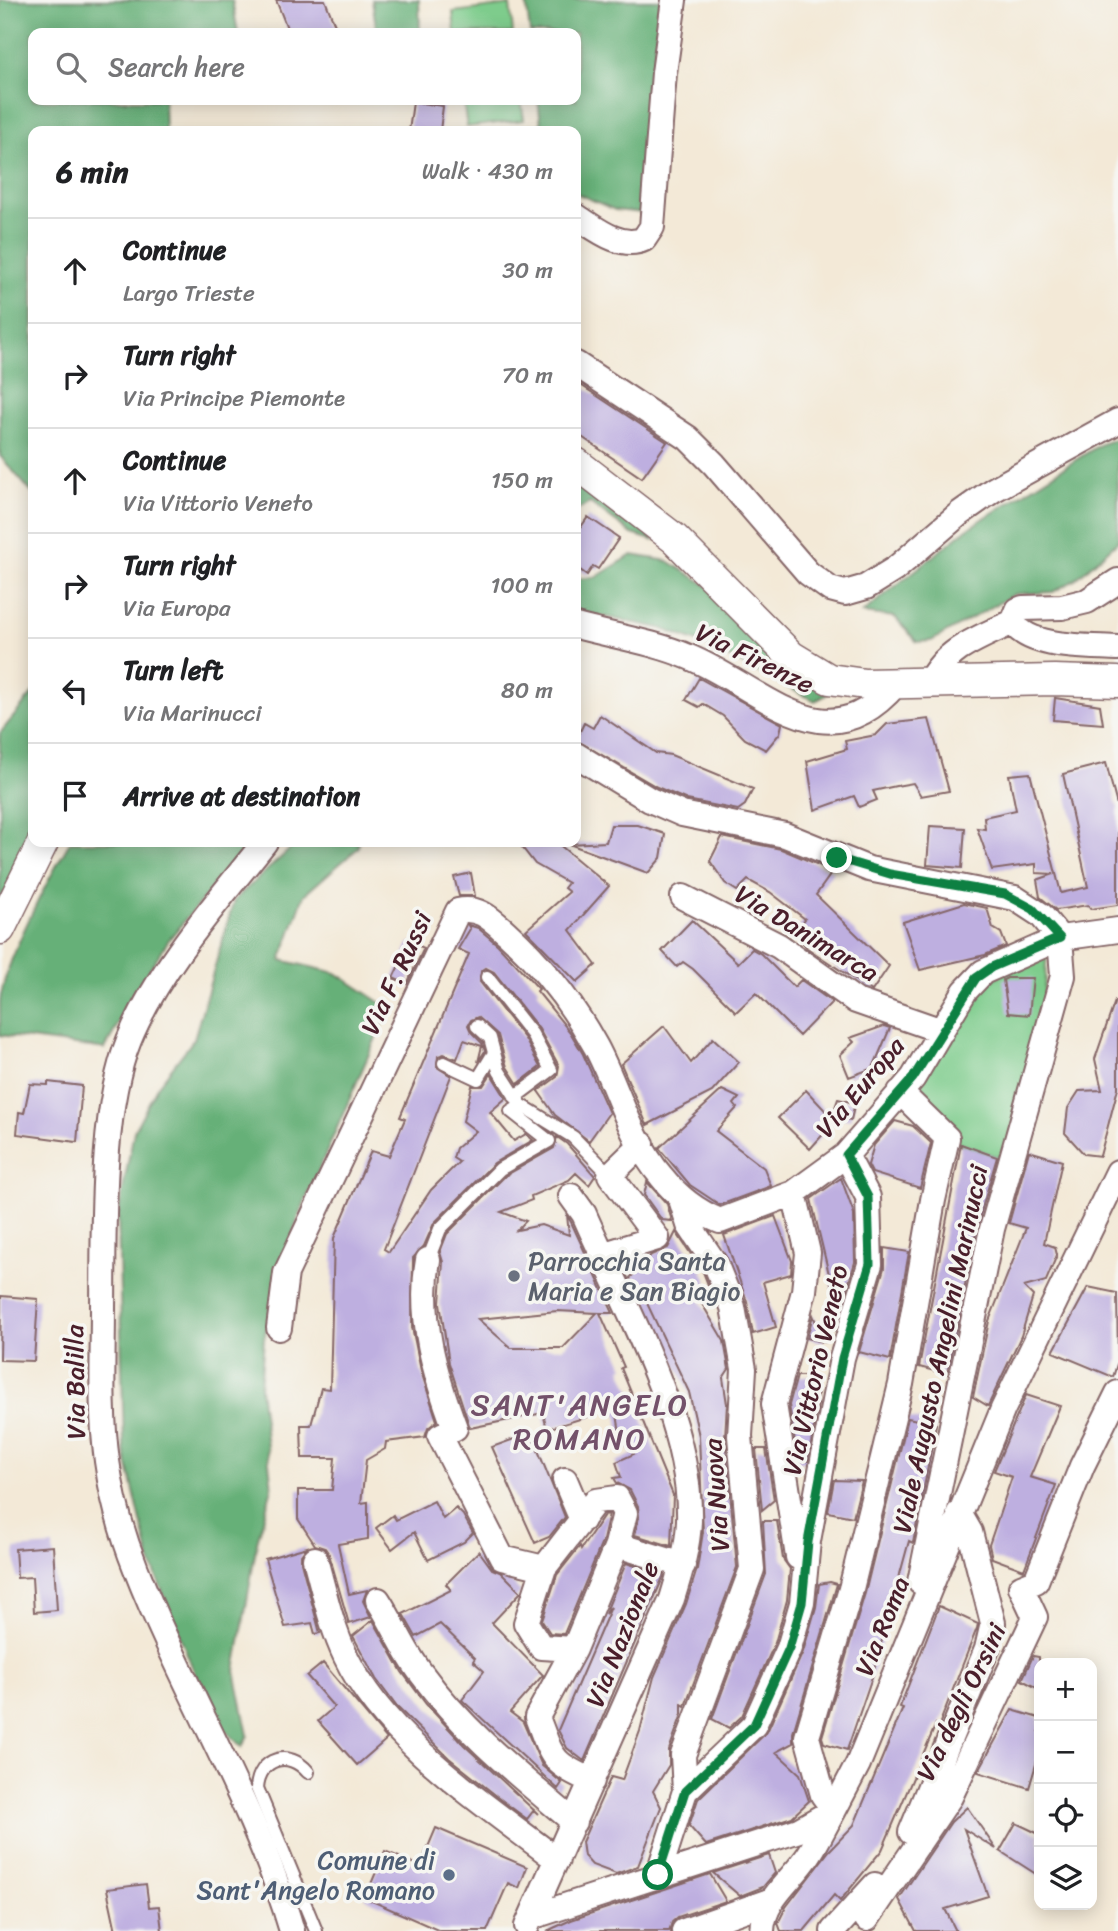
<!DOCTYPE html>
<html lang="en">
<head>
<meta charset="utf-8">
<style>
	body { margin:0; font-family:Sriracha,sans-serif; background:#f6f6f6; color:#202124 }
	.controls { position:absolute; right:21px; bottom:21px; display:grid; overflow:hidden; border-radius:14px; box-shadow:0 4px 18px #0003 }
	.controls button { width:63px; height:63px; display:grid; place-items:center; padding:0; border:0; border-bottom:2px solid #e0e0e0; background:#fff; color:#202124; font:35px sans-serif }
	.stop { position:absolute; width:21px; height:21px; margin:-16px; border:5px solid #0b8043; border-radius:50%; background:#fff }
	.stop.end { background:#0b8043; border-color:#fff; box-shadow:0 2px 7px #0008 }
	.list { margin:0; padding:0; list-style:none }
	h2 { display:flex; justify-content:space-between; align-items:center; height:91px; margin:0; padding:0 28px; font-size:30px }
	h2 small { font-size:23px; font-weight:400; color:#757577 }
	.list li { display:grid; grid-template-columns:46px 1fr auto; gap:21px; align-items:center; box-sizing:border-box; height:105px; padding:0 28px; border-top:2px solid #e0e0e0 }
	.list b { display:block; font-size:26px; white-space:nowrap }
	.list p { margin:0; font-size:23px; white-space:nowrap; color:#757577 }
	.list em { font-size:23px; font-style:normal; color:#757577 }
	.icon { flex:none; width:38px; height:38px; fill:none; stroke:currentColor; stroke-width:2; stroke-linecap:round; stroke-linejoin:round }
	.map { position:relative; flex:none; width:1118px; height:1931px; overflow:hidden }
	.search { position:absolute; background:#fff; box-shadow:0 4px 18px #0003; left:28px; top:28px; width:553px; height:77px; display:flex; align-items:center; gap:18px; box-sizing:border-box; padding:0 24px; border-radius:14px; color:#757577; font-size:26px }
	.panel { position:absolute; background:#fff; box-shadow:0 4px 18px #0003; left:28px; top:126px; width:553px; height:721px; border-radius:14px }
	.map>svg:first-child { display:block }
	.green { fill:#7ecc8c; stroke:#64765c; stroke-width:2 }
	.forest { fill:#66b078; stroke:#586852; stroke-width:2 }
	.building { fill:#beafe0; fill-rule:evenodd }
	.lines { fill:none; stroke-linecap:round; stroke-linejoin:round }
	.service-casing { stroke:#856667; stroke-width:16 }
	.minor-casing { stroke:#856667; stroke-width:28 }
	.tertiary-casing { stroke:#856667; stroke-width:33 }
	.service { stroke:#fff; stroke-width:12 }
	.minor { stroke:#fff; stroke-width:24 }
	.tertiary { stroke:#fff; stroke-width:30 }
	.route { stroke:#0b8043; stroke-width:9 }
	.worship-dot { fill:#6b7280; stroke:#f6f6f2; stroke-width:2.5 }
	.service-dot { fill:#5c6f8a; stroke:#f6f6f2; stroke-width:2.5 }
	.labels { text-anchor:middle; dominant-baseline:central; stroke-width:7; stroke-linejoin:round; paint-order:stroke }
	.street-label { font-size:26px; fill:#4a1f2b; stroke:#f6f6f2 }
	.worship-label { font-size:26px; fill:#5b616d; stroke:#f6f6f2; text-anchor:start }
	.service-label { font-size:26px; fill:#4e5e75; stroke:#f6f6f2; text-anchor:end }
	.quarter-label { font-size:30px; letter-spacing:2px; fill:#73516a; stroke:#f6f6f2 }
</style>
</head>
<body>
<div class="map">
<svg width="1118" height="1931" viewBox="0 0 1118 1931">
	<rect width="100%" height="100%" fill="#f6f6f2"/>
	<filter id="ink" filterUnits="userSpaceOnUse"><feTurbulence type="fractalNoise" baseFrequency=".0143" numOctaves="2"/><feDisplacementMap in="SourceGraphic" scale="14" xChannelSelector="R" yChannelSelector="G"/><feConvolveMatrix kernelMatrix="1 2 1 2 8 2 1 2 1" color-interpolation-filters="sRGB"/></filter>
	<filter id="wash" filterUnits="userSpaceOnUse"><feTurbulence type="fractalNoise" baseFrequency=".00686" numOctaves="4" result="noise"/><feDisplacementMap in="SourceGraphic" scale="28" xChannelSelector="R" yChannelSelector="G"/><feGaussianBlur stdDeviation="1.57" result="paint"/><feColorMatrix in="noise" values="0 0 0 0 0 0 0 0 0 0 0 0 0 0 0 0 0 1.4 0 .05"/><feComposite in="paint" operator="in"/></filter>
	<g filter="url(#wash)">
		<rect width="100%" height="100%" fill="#f3e9d7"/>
		<!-- green -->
		<path class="green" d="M510 5 513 33H455L453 12Z
			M463 100H521L524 120 467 127Z
			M1047 951 1044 991 1050 1003 1003 1159 954 1142 907 1092 973 989Z"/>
		<!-- forest -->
		<path class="forest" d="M0 0H232L238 33H33V100H164L165 131H33V494L0 456Z
			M372 0H419L420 33H377Z
			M526 0H662L655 45 642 213 615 210 576 193V131H542L538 100H576V33H530Z
			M1118 438V541L1075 580 1053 592 1015 594 931 641 917 642 895 617 862 613 967 529 1101 444Z
			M576 471 655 541 632 534 590 503 576 511Z
			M632 555 668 561 708 586 827 689 826 695 815 701 703 644 660 628 576 611V579L596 577Z
			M33 693V841L0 901V733Z
			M70 842H251L170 938 136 990 105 1049 0 1035C0 1024 0 1013 0 1002 4 962 49 877 70 842Z
			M298 842H359L358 848 304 895 281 960 336 973 389 1008 303 1206 280 1268 264 1339 260 1388 272 1488 257 1542 235 1671 248 1735 242 1747 212 1717 150 1560 124 1449 118 1215 134 1131 157 1087 194 1039 234 900Z"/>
		<g id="blocks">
			<!-- building -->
			<path class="building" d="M276 0H325L338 33H289Z
				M413 102 443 106 440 131H409Z
				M576 382 667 442 642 478 576 433Z
				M588 517 619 538 598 569 593 566 587 575 576 567V534Z
				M699 678 782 724 780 733 766 750 745 739 723 716 703 704 699 707 686 700Z
				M1055 698 1100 705 1103 724 1053 720Z
				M600 715 656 753 671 755 753 789 745 805 738 810 687 800 657 787 576 740 584 723 593 728Z
				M929 719 949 791 921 796 913 783 896 786 873 791 877 800 859 807 854 796 815 810 807 761 847 749 845 741 876 735 887 724Z
				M1106 763 1118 809V905L1091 909 1088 905 1056 910 1040 897 1037 880 1054 874 1036 873V864L992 870 977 828 985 829 984 817 1016 810 1009 775 1030 773 1061 893 1088 887 1063 774Z
				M611 825H638L665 834 661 858 648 873 569 844 606 842Z
				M930 826 965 828 962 868 927 865Z
				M722 837 781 849 833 871 816 895 889 966 872 991 807 948 795 933 805 919 770 892 748 880 737 891 725 883 710 861Z
				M518 842H556L609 886 570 930 596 965 577 982 526 930 569 892 564 888 568 883 535 864Z
				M471 873 475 896H459L454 877Z
				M964 903 987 908 993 928 1001 933 1006 946 985 955 920 970 903 922Z
				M692 920 738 963 752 949 761 954 794 987 801 980 832 1002 799 1036 756 993 736 1012 693 969 683 962 677 967 662 951Z
				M468 925 478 928 498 945 539 989 537 991 570 1032 583 1054 609 1113 589 1141 555 1115 538 1091 557 1077 559 1066 539 1029 494 972 486 968 481 971 480 982 525 1039 540 1067 518 1084 507 1067 498 1035 478 1017 471 1020 468 1025 471 1032 482 1043 485 1051 478 1062 482 1046 464 1040 457 1059 444 1054 438 1056 437 1067 451 1076 384 1249 389 1252 431 1190 459 1162 453 1158 456 1148 476 1131 463 1121 472 1086H483L491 1074 506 1098 490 1112 514 1141 526 1134 533 1140 494 1163 434 1223 424 1246 413 1258 412 1327 421 1371 437 1421 428 1428 425 1437 386 1442 385 1449 366 1460 361 1503 368 1502V1539L338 1544 349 1594 367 1590 363 1601 371 1617 349 1624 329 1554 325 1548 315 1545 298 1519V1490H332L335 1458H302L301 1425H311L321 1388 330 1389 334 1238 371 1151 389 1156 405 1119 400 1117 469 954 458 949 470 929Z
				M410 942 424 948 407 984 393 978Z
				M1007 978H1033L1029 1015 1008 1013 1003 980Z
				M1115 1001H1118V1088L1100 1156 1084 1154 1065 1133 1068 1108 1079 1091 1102 1090 1095 1059Z
				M664 1026 691 1063 713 1038 739 1062 712 1092 647 1125 621 1064Z
				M884 1026 890 1028 873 1068 849 1077 840 1055 854 1042 850 1038Z
				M48 1082 82 1086 77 1142 17 1134 19 1112 24 1113 30 1084 48 1085Z
				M722 1090 739 1098 734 1104 737 1108 716 1131 764 1168 771 1186 720 1205 690 1185 659 1148Z
				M806 1090 835 1121 810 1149 778 1118Z
				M838 1099 855 1103 851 1120 832 1116Z
				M895 1121 913 1126 931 1143 920 1188 872 1173 868 1165 874 1145Z
				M557 1137 567 1144 595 1176 589 1185 576 1173 569 1180 531 1196 532 1200 501 1212 526 1221 517 1230 541 1225 569 1235 567 1215 571 1222 613 1313H600L624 1367 621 1368 673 1495 671 1546 635 1535 639 1517 638 1506 630 1490 617 1483 614 1478 621 1477 616 1462 634 1454 621 1439 616 1408 547 1429 543 1413 470 1428 449 1363 440 1303 443 1262 440 1252 447 1234 505 1176 554 1148ZM557 1311 597 1313 563 1348H511L478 1319Z
				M961 1144 997 1157 977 1226 947 1374 919 1367Z
				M1029 1151 1062 1161 1044 1243 1055 1247 1057 1255 1046 1281 1024 1287 1033 1296 1021 1336 988 1406 973 1397 989 1321 1026 1228 1009 1223Z
				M841 1178 854 1214 855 1262 839 1316 811 1199Z
				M647 1182 667 1204 672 1221 662 1220 644 1195Z
				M775 1216 792 1261 791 1274 763 1282 776 1327 753 1334 747 1302 724 1235Z
				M676 1232 703 1272 710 1290 698 1297 724 1341 729 1369 723 1378 727 1404 725 1437 737 1567 685 1706 682 1704V1714L669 1750V1765L653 1791 661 1807 638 1866 616 1874 592 1865 584 1856 582 1842 611 1777 622 1780 640 1731 654 1677 686 1604 697 1569 703 1532 699 1436 689 1392 645 1299 640 1301 630 1278 651 1255 668 1248Z
				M884 1248 909 1252 890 1360 859 1352 884 1268Z
				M1088 1287 1117 1293 1118 1361 1113 1377 1053 1352Z
				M1 1296 38 1299 34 1361 0 1360Z
				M813 1315 824 1342 807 1338Z
				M797 1376H817L818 1404 808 1461H798L789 1405Z
				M1026 1395 1060 1406 1030 1477 1056 1485 1024 1570 992 1558 989 1545 1012 1477 994 1471Z
				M908 1418 936 1424 926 1477 913 1543 909 1541 872 1677 847 1750 824 1743 822 1737 865 1593Z
				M531 1433 565 1517 549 1537 535 1543 492 1447Z
				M756 1449H766L774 1500 762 1510Z
				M834 1480 862 1481 853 1517 828 1512Z
				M434 1501 443 1519 456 1508 463 1515 473 1533 464 1542 428 1560 414 1532 392 1549 376 1528 393 1515 396 1520Z
				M609 1514 603 1540 564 1634 550 1633 542 1621 557 1575 580 1546 581 1549 604 1515Z
				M763 1521H777L783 1559 790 1569 787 1600 775 1643 742 1716 729 1728 712 1719 766 1574Z
				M53 1546 57 1610 34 1612 32 1577 17 1578 15 1549Z
				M307 1547 301 1555V1562L320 1633 315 1634 312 1623 285 1627 265 1559Z
				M479 1551 492 1569 502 1573 521 1592 492 1623 543 1675 510 1712 523 1722 542 1766 562 1783 558 1789 462 1700 484 1671 473 1661 475 1658 440 1624 416 1637 403 1614 451 1590 446 1584Z
				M626 1563 664 1575 584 1761 567 1748 558 1730 611 1607 605 1614Z
				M830 1582 837 1584 793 1733V1743L776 1752 800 1774 809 1801 792 1817 706 1845 689 1826 698 1799 767 1732 803 1652 816 1607 819 1584Z
				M939 1606 978 1624 977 1628 939 1725 936 1724 882 1850 840 1901 834 1895 804 1931H781L778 1923 786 1907 829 1851 854 1825 903 1708 900 1707Z
				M373 1620 402 1672 426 1704 464 1745 538 1814 534 1810 527 1819 508 1805 449 1758 397 1707 376 1679 353 1636Z
				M1033 1656 1039 1657V1689L1022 1680Z
				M323 1663 387 1739 357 1765 318 1721 334 1707 307 1676Z
				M1012 1710 1039 1718V1754L1029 1788 978 1772Z
				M967 1807 996 1849 964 1829 988 1896 945 1909 956 1931H916L899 1899 951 1822Z
				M1016 1823 1039 1834V1876L1000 1851Z
				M436 1828 527 1867 519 1888 508 1883 487 1931H440L365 1898 385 1851 420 1866Z
				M769 1855 775 1873 763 1887 740 1896 713 1873Z
				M710 1874 726 1901 678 1917 672 1922 669 1931H547L571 1920Z
				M146 1884 149 1907 159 1906 162 1931H116L107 1889Z"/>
		</g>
	</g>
	<g filter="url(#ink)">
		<use href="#blocks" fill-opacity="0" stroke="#856667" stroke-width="2"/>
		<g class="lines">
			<!-- service casing -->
			<g class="service-casing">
				<path id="service" d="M487 977 532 1034 551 1070 515 1097
					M477 1026 490 1038 499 1071 521 1105 573 1137 610 1175
					M444 1063 478 1079 492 1056
					M428 1260 440 1229 500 1169 549 1141 511 1111 521 1105
					M308 1772C289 1749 259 1758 257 1788L316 1931"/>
			</g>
			<!-- minor casing -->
			<g class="minor-casing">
				<path id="minor" d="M576 216C595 228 621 250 644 239L652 227 664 73 674 0
					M576 364 688 438 714 464 808 573 830 589 845 593 866 587 895 569 959 514 993 490 1118 421
					M1118 581 1087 601 1062 607 1023 608 1018 610 1013 622C1028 649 1090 646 1118 648
					M576 626C613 636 654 642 689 657 764 688 825 767 896 684
					M929 683C945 649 981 637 1013 622
					M576 755 650 800 682 814 785 835 869 869 1015 898 1041 915 1060 938
					M265 842C218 901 158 969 129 1040 100 1112 104 1230 103 1308 103 1359 100 1411 107 1461 112 1498 122 1534 136 1569 184 1692 255 1804 292 1931
					M683 897 779 946 856 1001 942 1031
					M794 1193 808 1253 804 1291 774 1404 798 1557
					M602 1255 657 1238 610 1175 642 1144
					M428 1260C418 1318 435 1375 455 1428L440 1436 502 1558 544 1568
					M279 1328 286 1273 458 911C480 906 492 920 508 934 543 966 573 1005 596 1047 618 1088 630 1140 661 1176 676 1195 697 1212 720 1221L794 1193 846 1155 913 1078 965 991 983 972 1060 938 1118 930
					M565 1480 582 1520
					M315 1559C324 1591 331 1626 346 1657 386 1741 485 1804 557 1860
					M920 1582 992 1229 1063 976 1060 938
					M378 1600C393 1623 404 1651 421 1673 463 1731 521 1777 574 1822
					M574 1649 541 1647 526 1623 544 1568 596 1501 617 1498 625 1513 617 1545
					M592 1781C550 1762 553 1759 537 1717L574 1649 617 1545 683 1565
					M685 1791 754 1725 789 1648 802 1603 808 1541 842 1358 870 1264 868 1197 846 1155
					M911 1832 987 1649 993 1623 970 1532 959 1513
					M658 1875 685 1791 683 1755 752 1569 740 1436 744 1369 733 1307 716 1265 689 1225 680 1196
					M531 1917 799 1830 834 1810 858 1764 1003 1409 1118 1172
					M867 1919 950 1797 1035 1617 1021 1587 1036 1581 1082 1466 1118 1393
					M527 1926 672 1599C680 1573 688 1548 689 1521 692 1422 623 1304 584 1214L571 1196
					M684 1931 772 1900
					M762 1931C763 1898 794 1879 810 1853 819 1839 826 1824 834 1810L823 1795 807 1737 851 1589 901 1384 933 1200 947 1138 900 1092
					M833 1931 875 1885"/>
			</g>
			<!-- tertiary casing -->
			<g class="tertiary-casing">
				<path id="tertiary" d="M576 463 675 539 791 656 829 679 865 684 1054 680 1118 682
					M0 929 43 842"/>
			</g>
			<!-- service -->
			<use href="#service" class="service"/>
			<!-- minor -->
			<use href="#minor" class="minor"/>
			<!-- tertiary -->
			<use href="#tertiary" class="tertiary"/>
		</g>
	</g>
	<g class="lines" filter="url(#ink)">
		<!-- route -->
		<path class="route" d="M658 1875 685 1791 754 1725 789 1648 802 1603 808 1542 842 1358 870 1264 868 1197 846 1155 913 1078 976 978 992 967 1060 938 1033 909 1005 894 890 874 837 858"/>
	</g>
	<!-- markers -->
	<circle class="worship-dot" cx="514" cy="1276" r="7"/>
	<circle class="service-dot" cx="449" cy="1875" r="7"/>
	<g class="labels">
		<!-- street labels -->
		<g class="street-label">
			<text transform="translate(755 658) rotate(26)">Via Firenze</text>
			<text transform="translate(807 933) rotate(31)">Via Danimarca</text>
			<text transform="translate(396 973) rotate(-65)">Via F. Russi</text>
			<text transform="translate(860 1087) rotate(-50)">Via Europa</text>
			<text transform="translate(940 1349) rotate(-78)">Viale Augusto Angelini Marinucci</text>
			<text transform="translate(815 1370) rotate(-77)">Via Vittorio Veneto</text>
			<text transform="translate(75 1382) rotate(-91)">Via Balilla</text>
			<text transform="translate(716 1495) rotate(-94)">Via Nuova</text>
			<text transform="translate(882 1626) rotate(-68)">Via Roma</text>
			<text transform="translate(622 1634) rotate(-68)">Via Nazionale</text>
			<text transform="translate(961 1702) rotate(-64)">Via degli Orsini</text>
		</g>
		<!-- worship labels -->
		<g class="worship-label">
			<text x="528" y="1261">Parrocchia Santa<tspan x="528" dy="30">Maria e San Biagio</tspan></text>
		</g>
		<!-- service labels -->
		<g class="service-label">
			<text x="435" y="1860">Comune di<tspan x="435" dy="30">Sant'Angelo Romano</tspan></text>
		</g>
		<!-- quarter labels -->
		<g class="quarter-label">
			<text x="580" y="1405">SANT'ANGELO<tspan x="580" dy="34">ROMANO</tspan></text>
		</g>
	</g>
</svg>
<div class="controls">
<button>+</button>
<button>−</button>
<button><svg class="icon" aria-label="locate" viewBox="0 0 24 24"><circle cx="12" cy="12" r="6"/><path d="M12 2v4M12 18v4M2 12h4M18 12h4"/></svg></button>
<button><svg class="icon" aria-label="layers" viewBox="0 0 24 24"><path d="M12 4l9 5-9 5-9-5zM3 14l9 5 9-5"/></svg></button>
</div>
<div class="stop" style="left:658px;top:1875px"></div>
<div class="stop end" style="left:837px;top:858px"></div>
<div class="search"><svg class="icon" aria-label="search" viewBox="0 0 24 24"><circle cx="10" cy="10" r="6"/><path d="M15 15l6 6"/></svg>Search here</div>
<section class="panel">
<h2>6 min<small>Walk · 430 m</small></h2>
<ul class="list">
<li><svg class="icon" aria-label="ahead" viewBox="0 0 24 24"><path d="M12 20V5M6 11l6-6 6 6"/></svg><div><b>Continue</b><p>Largo Trieste</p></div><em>30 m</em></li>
<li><svg class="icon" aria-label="right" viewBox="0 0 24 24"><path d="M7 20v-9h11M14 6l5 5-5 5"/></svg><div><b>Turn right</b><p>Via Principe Piemonte</p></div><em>70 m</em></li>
<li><svg class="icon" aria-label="ahead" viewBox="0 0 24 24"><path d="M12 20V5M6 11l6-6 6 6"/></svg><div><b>Continue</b><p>Via Vittorio Veneto</p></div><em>150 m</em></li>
<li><svg class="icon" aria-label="right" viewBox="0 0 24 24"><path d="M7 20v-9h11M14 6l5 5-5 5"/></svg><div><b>Turn right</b><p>Via Europa</p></div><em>100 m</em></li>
<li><svg class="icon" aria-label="left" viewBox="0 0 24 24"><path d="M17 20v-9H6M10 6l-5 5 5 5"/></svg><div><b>Turn left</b><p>Via Marinucci</p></div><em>80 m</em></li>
<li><svg class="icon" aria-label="arrive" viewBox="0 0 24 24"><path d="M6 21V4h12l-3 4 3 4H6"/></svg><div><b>Arrive at destination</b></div></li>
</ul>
</section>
</div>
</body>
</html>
